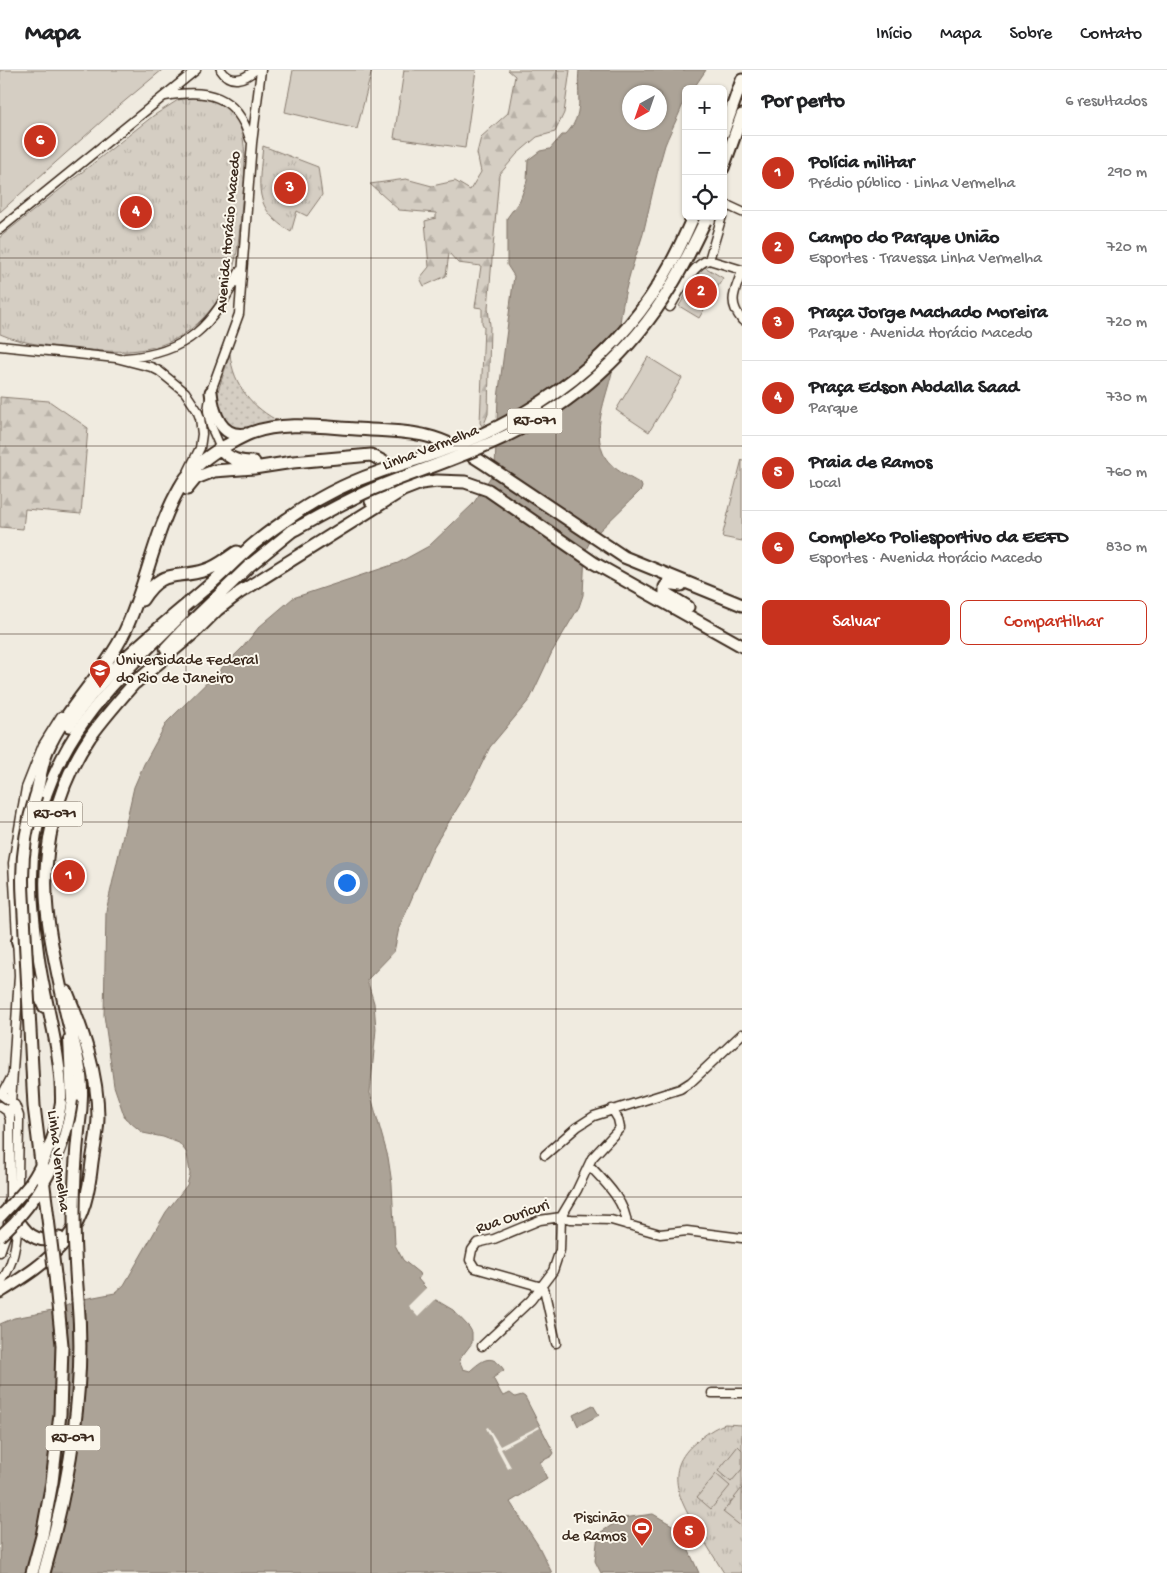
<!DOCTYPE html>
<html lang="pt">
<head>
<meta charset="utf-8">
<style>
	body { margin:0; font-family:"Gochi Hand",sans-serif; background:#f2f2f2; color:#202124 }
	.controls { position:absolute; right:15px; top:15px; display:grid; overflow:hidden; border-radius:8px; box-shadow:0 1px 4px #0004 }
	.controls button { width:45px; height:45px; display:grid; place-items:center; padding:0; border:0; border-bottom:1px solid #e0e0e0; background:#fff; color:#202124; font:25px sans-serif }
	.compass { position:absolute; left:622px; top:15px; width:45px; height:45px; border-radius:50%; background:#fff; box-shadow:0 1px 4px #0004; rotate:220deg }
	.you { position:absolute; left:346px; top:812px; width:18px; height:18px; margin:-12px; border:4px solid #fff; border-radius:50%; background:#1a73e8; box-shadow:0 0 0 8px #1a73e833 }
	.badge { display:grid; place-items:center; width:32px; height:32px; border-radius:50%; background:#c8321e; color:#fff; font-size:16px; font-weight:700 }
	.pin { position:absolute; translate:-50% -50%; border:2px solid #fff; box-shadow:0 1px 5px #0006 }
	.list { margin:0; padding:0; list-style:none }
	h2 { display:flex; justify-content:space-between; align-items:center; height:65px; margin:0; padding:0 20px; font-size:21px }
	h2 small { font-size:16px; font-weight:400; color:#757577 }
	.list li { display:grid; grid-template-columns:32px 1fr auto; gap:15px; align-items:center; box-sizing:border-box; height:75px; padding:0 20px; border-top:1px solid #e0e0e0 }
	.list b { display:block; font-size:19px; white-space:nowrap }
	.list p { margin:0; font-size:16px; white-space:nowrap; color:#757577 }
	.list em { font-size:16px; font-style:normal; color:#757577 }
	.actions { display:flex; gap:10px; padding:15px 20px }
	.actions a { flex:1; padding:11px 0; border:1px solid #c8321e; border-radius:8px; text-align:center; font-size:18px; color:#c8321e }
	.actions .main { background:#c8321e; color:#fff }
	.icon { flex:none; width:28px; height:28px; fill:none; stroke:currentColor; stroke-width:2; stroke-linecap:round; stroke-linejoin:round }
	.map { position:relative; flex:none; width:742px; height:1503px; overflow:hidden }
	header { display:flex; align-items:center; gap:30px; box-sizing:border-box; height:70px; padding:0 25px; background:#fff; border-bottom:1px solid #e0e0e0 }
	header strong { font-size:24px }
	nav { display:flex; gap:28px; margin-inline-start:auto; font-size:18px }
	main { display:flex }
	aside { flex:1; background:#fff }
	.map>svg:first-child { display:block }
	.grass { fill:url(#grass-dots); stroke:#887c70 }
	.forest { fill:url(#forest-firs); stroke:#887c70 }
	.park { fill:url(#park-tufts); stroke:#887c70 }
	.garden { fill:#d5cec3; stroke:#887c70 }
	.water { fill:#aca397; stroke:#7f7367; fill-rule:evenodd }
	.pier { fill:#f0ebe0 }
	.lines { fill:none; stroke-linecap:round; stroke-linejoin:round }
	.minor-casing { stroke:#3b2a1e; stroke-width:11 }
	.major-casing { stroke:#3b2a1e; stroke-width:14 }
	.highway-casing { stroke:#3b2a1e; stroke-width:15 }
	.minor { stroke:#fbf7ec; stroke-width:8 }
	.major { stroke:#fbf7ec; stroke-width:10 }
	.highway { stroke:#fbf7ec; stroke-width:11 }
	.major-bridge-casing { stroke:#3b2a1e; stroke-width:14; stroke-linecap:butt }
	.highway-bridge-casing { stroke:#3b2a1e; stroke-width:15; stroke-linecap:butt }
	.major-bridge { stroke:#fbf7ec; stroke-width:10 }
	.highway-bridge { stroke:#fbf7ec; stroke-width:11 }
	.grid { fill:none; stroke:#3b2a1e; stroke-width:1; stroke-opacity:0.55 }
	.labels { text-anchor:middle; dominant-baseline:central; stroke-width:4; stroke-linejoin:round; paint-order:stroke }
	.shield { fill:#fbf7ec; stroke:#75685c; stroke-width:1 }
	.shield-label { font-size:15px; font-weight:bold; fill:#3b2a1e }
	.street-label { font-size:16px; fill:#3b2a1e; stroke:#fbf7ec }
	.poi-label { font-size:16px; fill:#3b2a1e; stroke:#fbf7ec; text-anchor:start }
</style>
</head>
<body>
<header>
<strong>Mapa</strong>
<nav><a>Início</a><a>Mapa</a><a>Sobre</a><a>Contato</a></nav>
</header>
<main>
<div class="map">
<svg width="742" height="1503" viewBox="0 0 742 1503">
	<defs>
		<pattern id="grass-dots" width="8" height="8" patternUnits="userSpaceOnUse" patternTransform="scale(1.25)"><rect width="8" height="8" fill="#d5cec3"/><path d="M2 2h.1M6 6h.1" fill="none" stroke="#b8b1a7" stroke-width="1.8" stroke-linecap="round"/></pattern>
		<pattern id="forest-firs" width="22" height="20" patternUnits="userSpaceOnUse" patternTransform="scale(1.25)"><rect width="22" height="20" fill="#d5cec3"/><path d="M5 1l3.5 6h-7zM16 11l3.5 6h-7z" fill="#b8b1a7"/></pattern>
		<pattern id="park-tufts" width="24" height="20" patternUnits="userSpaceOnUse" patternTransform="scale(1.25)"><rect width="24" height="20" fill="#d5cec3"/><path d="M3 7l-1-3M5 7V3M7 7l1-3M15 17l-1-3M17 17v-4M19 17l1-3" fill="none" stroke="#b8b1a7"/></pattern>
	</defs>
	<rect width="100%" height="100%" fill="#f0ebe0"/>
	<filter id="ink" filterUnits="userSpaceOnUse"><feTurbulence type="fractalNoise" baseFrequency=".02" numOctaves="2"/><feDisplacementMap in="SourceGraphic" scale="10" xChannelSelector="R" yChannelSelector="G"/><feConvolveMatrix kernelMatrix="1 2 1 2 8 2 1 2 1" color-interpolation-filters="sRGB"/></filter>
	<g filter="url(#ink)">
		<!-- grass -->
		<path class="grass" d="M230 284C233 316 253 338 280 352L278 354 233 361 219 344 217 324Z"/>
		<!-- forest -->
		<path class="forest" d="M508 0H570L564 43 555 62 537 67 517 84 499 105 488 238 490 255 488 344 483 357 480 353 484 257 482 253V238L475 237 481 196 458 193 449 183 446 206 424 216 420 208 429 197 425 151 436 148V143L399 140 370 114 406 109 432 116 455 111 470 120 481 102 477 83 481 67 508 43 515 6Z
			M0 327 49 331 88 358 81 444 25 439 23 459 0 457Z"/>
		<!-- park -->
		<path class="park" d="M196 27C211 28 225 34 235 47 249 67 245 109 242 132 240 154 239 178 233 199 229 214 221 227 211 239 177 282 133 285 81 279 54 276 25 275 0 264V167L153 46 178 30Z
			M263 76 318 97 322 125 307 146 297 141 291 162C252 138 259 116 263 76Z
			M725 1354 742 1355V1503H724C716 1490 708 1477 700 1464 681 1434 661 1400 696 1372 706 1364 713 1358 725 1354Z"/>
		<!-- garden -->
		<path class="garden" d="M0 0H162L120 35 0 142Z
			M293 0H372L357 59 285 42Z
			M404 0H476L465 78 394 68Z
			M703 196 723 208 699 248 679 236Z
			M648 287 682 308 649 362 616 340Z
			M742 389V471L722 467Z
			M738 1376 742 1380V1399L731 1412 718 1401Z
			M716 1404 730 1416 711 1439 697 1427Z
			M742 1418V1457L723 1442Z"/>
		<!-- water -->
		<path class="water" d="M579 0H706L693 19H686C686 34 671 59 665 75 656 104 650 135 643 164 638 181 631 198 627 215 620 242 619 270 613 298 608 323 593 354 602 380 607 397 626 405 641 414L642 417 641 420 591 469 585 482 583 525 579 537 552 582 530 629 490 677 471 716 434 776 399 858 394 882 367 910 374 933 376 959 370 1023 388 1087 392 1114 395 1175 403 1190 419 1203 420 1206 418 1209 436 1230 453 1240 469 1257 472 1262V1273L459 1290 463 1299 470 1301C482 1290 492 1282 504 1300L493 1308 502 1325 504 1326 510 1323 515 1327 522 1325 525 1327 554 1383 552 1386 540 1392 547 1409 510 1432 538 1475 552 1503H0V1254L14 1248 58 1240 78 1230 115 1223 124 1215 166 1142 187 1115 190 1104 187 1083 179 1073 163 1067 143 1063 125 1048 114 1016 104 945 106 841 134 717 144 694 167 652 243 577 259 557 293 528 398 493 429 476 473 434 490 408 495 397 498 328 514 206 507 195V148L520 130 527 111 528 90 540 81 550 79 562 65H565C586 44 576 26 579 0ZM630 22H660V52H630Z
			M593 1335 599 1345 578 1356 573 1345Z
			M653 1444 679 1459 699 1503H601L595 1491 598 1464 623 1448Z"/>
		<!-- pier -->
		<path class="pier" d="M427 1217 437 1228 418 1247 408 1236Z
			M539 1356 540 1358 501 1379 511 1397 508 1399 486 1358 488 1357 500 1376Z"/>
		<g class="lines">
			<!-- minor casing -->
			<g class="minor-casing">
				<path id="minor" d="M221 0C230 14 244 10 255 0
					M165 26C207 18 237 25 250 69
					M723 142 725 138 729 136 742 142
					M0 159 196 0
					M709 190 722 146
					M709 190 742 200
					M742 201C735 222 727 231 742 250
					M670 237C678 224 693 193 709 190
					M0 276 116 288 151 297 159 301 185 322 197 340 200 348 202 364 200 378 189 400
					M125 288C188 284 214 254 240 201
					M221 379 211 356 208 341 209 334 212 318 239 244 252 73 261 0
					M0 1024 15 1035 19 1046C19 1069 18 1092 18 1116 17 1148 21 1186 0 1213
					M2 1025 12 1006
					M0 1036 7 1041 10 1049
					M545 1085 577 1057 594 1046 680 1019 691 1012 742 964
					M589 1095C604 1111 626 1132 627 1155
					M0 1182 7 1162 10 1134V1049L19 905 13 793 26 718 43 675 61 646
					M556 1273 545 1223 542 1217 475 1198 470 1190 472 1180 477 1173 494 1169 540 1150 561 1147 571 1149 611 1150 660 1164 687 1161 742 1168
					M482 1276 531 1230 553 1201 560 1180 561 1147 577 1120 592 1088 620 1058 618 1049 612 1039
					M712 1323H742"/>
			</g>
			<!-- major casing -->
			<g class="major-casing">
				<path id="major" d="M17 871 26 898 44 937
					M69 969 72 1030
					M61 1032C62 981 44 931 38 882 35 857 31 831 32 806 32 751 53 694 85 650 113 611 149 578 183 544"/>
			</g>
			<!-- highway casing -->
			<g class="highway-casing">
				<path id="highway" d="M723 63 742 10
					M723 98 742 45
					M211 322C213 343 221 369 246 364
					M221 379C230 390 240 392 254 392
					M187 419 196 408 214 401 254 398 293 392 371 385 384 392 388 396 392 405 391 409 386 420 371 431
					M681 515 668 513 665 517V523L688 537
					M142 530C163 497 175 510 206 500 218 496 227 488 237 482
					M166 578 181 562 249 496 292 461
					M135 613 196 561 217 540 239 523 403 420 421 413 437 411 465 412 488 420 594 493 742 576
					M69 656C105 597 163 556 214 511 225 501 236 490 247 480 259 469 273 459 286 450
					M37 721C40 708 42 693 47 681 66 637 104 604 125 561 147 514 154 462 180 417 189 400 205 388 221 378 231 373 241 367 251 363 284 351 322 357 356 359 380 361 404 360 427 366 448 371 467 382 485 394L624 487 742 535
					M79 1056C82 1036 83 1016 79 996 75 975 68 954 64 933 57 902 50 871 47 840 41 780 56 717 90 667 105 646 122 627 139 608
					M10 1134C19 1155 31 1177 59 1168
					M0 1222C24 1207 48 1192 66 1170 84 1147 89 1121 92 1092 94 1077 98 1062 98 1047 98 1004 83 961 67 922
					M32 1503 42 1466 52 1412 60 1344 62 1275 55 1205
					M44 1503C69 1415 86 1322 78 1230"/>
			</g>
			<!-- minor -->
			<use href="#minor" class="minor"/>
			<!-- major -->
			<use href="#major" class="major"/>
			<!-- highway -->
			<use href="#highway" class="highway"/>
			<!-- major-bridge casing -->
			<g class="major-bridge-casing">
				<path id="major-bridge" d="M0 1147C10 1136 20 1126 29 1115 46 1090 57 1061 61 1032
					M0 1166C39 1132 66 1082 72 1030"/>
			</g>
			<!-- highway-bridge casing -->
			<g class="highway-bridge-casing">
				<path id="highway-bridge" d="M286 450C314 430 344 414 376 403 398 395 420 389 441 381 537 347 621 286 670 195 679 179 686 163 693 147
					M292 461C319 446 345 431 373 419 417 401 463 387 506 366 573 334 632 282 670 218 683 197 694 174 705 151
					M36 725C25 758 21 792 23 826L34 1036 55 1205
					M78 1230C73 1169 72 1118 79 1056"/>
			</g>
			<!-- major-bridge -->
			<use href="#major-bridge" class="major-bridge"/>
			<!-- highway-bridge -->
			<use href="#highway-bridge" class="highway-bridge"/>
		</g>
	</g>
	<!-- grid -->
	<path class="grid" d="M186 0V1503M371 0V1503M556 0V1503M0 188H742M0 376H742M0 564H742M0 752H742M0 939H742M0 1127H742M0 1315H742"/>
	<!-- icons -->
	<defs>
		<g id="university-pin" transform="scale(1.125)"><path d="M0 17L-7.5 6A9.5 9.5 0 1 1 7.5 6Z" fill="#c8321e" stroke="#fbf7ec"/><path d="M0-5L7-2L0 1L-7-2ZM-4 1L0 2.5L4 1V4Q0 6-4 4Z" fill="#fff"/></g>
		<g id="stadium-pin" transform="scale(1.125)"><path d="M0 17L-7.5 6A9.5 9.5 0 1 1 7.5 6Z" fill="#c8321e" stroke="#fbf7ec"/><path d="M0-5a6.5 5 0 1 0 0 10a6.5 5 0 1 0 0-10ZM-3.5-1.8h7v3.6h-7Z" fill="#fff"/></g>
	</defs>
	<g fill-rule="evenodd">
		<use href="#university-pin" x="100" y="600"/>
		<use href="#stadium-pin" x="642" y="1458"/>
	</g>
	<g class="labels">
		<!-- shield labels -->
		<g class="shield">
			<rect x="507.5" y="338.5" width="55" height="25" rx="4"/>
			<rect x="27.5" y="731.5" width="55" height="25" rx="4"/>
			<rect x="45.5" y="1355.5" width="55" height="25" rx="4"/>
		</g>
		<g class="shield-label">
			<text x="535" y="351">RJ-071</text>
			<text x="55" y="744">RJ-071</text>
			<text x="73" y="1368">RJ-071</text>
		</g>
		<!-- street labels -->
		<g class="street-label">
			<text transform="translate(230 162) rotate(-85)">Avenida Horácio Macedo</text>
			<text transform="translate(431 379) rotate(-21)">Linha Vermelha</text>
			<text transform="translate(57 1091) rotate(83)">Linha Vermelha</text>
			<text transform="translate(513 1148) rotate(-19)">Rua Ouricuri</text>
		</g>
		<!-- poi labels -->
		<g class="poi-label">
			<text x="116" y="591">Universidade Federal<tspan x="116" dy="18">do Rio de Janeiro</tspan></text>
			<text x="626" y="1449" text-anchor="end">Piscinão<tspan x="626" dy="18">de Ramos</tspan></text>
		</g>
	</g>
</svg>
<div class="controls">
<button>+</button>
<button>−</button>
<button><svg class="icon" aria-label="locate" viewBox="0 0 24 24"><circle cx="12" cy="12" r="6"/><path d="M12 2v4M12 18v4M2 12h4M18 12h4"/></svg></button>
</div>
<svg class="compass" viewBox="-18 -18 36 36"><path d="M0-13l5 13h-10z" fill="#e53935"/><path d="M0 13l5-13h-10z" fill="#757577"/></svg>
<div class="you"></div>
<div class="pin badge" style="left:69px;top:806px">1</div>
<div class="pin badge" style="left:701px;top:222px">2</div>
<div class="pin badge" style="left:290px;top:118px">3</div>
<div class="pin badge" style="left:136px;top:142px">4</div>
<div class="pin badge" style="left:689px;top:1462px">5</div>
<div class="pin badge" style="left:40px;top:71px">6</div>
</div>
<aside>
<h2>Por perto<small>6 resultados</small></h2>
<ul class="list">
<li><span class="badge">1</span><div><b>Polícia militar</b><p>Prédio público · Linha Vermelha</p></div><em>290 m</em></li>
<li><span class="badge">2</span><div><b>Campo do Parque União</b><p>Esportes · Travessa Linha Vermelha</p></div><em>720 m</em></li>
<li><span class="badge">3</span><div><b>Praça Jorge Machado Moreira</b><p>Parque · Avenida Horácio Macedo</p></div><em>720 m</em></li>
<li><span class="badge">4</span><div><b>Praça Edson Abdalla Saad</b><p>Parque</p></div><em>730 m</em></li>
<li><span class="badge">5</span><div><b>Praia de Ramos</b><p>Local</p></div><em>760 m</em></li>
<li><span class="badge">6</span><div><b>Complexo Poliesportivo da EEFD</b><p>Esportes · Avenida Horácio Macedo</p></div><em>830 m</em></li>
</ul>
<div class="actions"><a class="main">Salvar</a><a>Compartilhar</a></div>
</aside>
</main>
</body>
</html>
